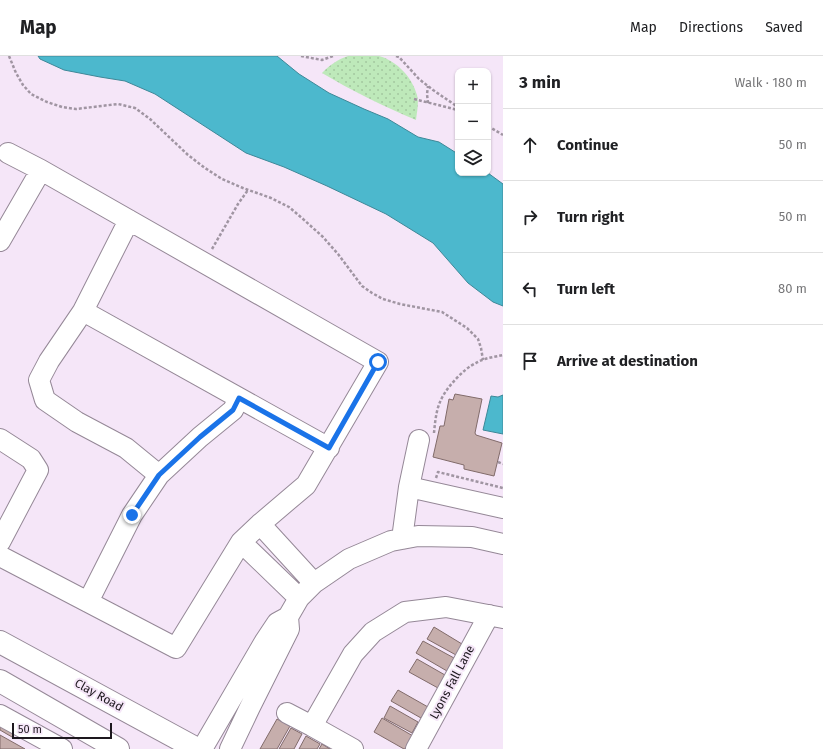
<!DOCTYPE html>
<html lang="en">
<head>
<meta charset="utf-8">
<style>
	body { margin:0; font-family:"Fira Sans",sans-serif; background:#f2f2f2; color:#202124 }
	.controls { position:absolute; right:12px; top:12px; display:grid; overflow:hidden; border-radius:8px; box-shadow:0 1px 3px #0004 }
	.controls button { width:36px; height:36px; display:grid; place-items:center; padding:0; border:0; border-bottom:1px solid #e0e0e0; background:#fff; color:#202124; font:20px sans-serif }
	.scale { position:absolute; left:12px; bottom:10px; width:100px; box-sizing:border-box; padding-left:4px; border:2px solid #1d181e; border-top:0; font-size:11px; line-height:14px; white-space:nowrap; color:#1d181e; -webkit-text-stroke:3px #f5e6f8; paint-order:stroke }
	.stop { position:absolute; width:12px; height:12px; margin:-9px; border:3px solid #1a73e8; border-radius:50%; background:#fff }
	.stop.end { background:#1a73e8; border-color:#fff; box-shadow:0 1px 4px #0008 }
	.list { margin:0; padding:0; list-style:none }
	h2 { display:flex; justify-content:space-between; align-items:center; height:52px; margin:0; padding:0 16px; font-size:17px }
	h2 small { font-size:13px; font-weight:400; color:#757577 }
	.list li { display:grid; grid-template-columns:26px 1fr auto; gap:12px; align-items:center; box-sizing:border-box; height:72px; padding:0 16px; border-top:1px solid #e0e0e0 }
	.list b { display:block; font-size:15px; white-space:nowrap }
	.list em { font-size:13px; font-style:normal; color:#757577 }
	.icon { flex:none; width:22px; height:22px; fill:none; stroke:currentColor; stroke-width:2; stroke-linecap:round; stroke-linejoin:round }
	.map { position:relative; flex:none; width:503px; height:693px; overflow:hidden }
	header { display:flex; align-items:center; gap:24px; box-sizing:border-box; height:56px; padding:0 20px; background:#fff; border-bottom:1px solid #e0e0e0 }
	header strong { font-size:19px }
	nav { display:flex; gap:22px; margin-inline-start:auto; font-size:14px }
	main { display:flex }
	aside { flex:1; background:#fff }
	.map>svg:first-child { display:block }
	.grass { fill:url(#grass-dots) }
	.water { fill:#4cb8cd; stroke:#3e8898 }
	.building { fill:#c6aeac; stroke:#816b6a }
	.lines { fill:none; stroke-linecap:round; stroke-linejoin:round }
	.minor-casing { stroke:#958897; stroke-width:22 }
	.major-casing { stroke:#958897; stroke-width:24 }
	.path { stroke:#a095a2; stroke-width:2.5; stroke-dasharray:3 2; stroke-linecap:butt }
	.minor { stroke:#fff; stroke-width:20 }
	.major { stroke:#fff; stroke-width:22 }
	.route { stroke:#1a73e8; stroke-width:5 }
	.labels { text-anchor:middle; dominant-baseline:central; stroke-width:4; stroke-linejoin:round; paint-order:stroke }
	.street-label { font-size:12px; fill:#1d181e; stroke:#f5e6f8 }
</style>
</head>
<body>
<header>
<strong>Map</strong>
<nav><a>Map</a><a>Directions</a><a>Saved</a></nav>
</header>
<main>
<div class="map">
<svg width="503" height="693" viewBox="0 0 503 693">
	<defs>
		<pattern id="grass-dots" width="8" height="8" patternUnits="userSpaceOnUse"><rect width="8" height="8" fill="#bee9ba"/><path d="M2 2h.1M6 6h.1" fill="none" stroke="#a3c79f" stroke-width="1.8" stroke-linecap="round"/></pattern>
	</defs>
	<rect width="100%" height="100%" fill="#f5e6f8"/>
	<!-- grass -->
	<path class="grass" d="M348 0C357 0 372 0 379 0 397 5 412 21 417 39 419 47 417 56 416 64 383 50 352 35 322 17 331 8 337 4 348 0Z"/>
	<!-- water -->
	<path class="water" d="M38 0H277L299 18 329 37 364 53 388 63 418 81 439 86 458 98V117H488L503 128V250L493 246 468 227 433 187 386 158 327 130 284 111 246 97 155 38 125 25 100 21 64 14 40 3Z
		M503 339V378L483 374 491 340 498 341Z"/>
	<!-- building -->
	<path class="building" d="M455 338 482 343 475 377 476 379 502 387 494 420 464 413V409L433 401 440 370H444L449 343 453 344Z
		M434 571 462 588 456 599 427 583Z
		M423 585 454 602 447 615 416 597Z
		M417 603 445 619 438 632 409 616Z
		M398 634 428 651 421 662 391 645Z
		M390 650 418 666 412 677 384 662Z
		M382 662 413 680 405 693H404L374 676Z
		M277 663 290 670 277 693H260Z
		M0 664 16 674 12 681 0 674Z
		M291 672 302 678 294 693H279Z
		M0 679 25 693H0Z
		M306 680 320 688 317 693H299Z
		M322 688 330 693H319Z"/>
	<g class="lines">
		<!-- minor casing -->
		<g class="minor-casing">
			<path id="minor" d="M129 164 83 255 49 305 39 324 45 344 77 366 126 392 159 419
				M0 185 41 114
				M83 255 329 392
				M0 383 31 403 38 414 0 486
				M409 431 503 452
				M260 468 314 527
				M402 483 409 431 419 384
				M241 486 299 542
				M0 500 176 592 241 486 260 468 306 429 378 306 41 114 8 97
				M88 546 132 459 159 419 200 381 233 354 239 342
				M287 657 312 670 353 598 373 576 405 556 446 551 503 562
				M0 659 62 693
				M312 670 353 693
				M202 693 265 585 277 567 288 561
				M230 693 250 651 289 573 288 561 299 542 314 527 349 503 391 485 418 480 472 481 503 488
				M416 693 489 559"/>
		</g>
		<!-- major casing -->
		<g class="major-casing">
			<path id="major" d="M0 586 197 693
				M0 625 118 693"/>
		</g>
		<!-- path -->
		<path class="path" d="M9 0 16 17 23 29 31 38 47 46 62 51 76 53 118 48 135 52 150 63 188 99 205 112 222 123 243 132 271 142 289 151 303 163 323 181 338 198 362 230 372 237 383 243 400 248 442 256 467 272 478 283 481 292 483 304
			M301 0 322 4 333 0
			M396 0 399 1 419 23 433 34 458 51
			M414 43 458 54
			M428 47 427 38 428 30
			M488 70 503 79
			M212 193 238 148 248 134
			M434 377C435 367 436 355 440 346 445 333 463 313 476 307 484 302 494 301 503 299
			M498 406 503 408
			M436 422 438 416 503 432"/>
		<!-- minor -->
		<use href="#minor" class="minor"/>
		<!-- major -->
		<use href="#major" class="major"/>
	</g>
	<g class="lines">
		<!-- route -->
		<path class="route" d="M132 459 159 419 200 381 233 354 239 342 329 392 378 306"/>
	</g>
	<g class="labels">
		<!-- street labels -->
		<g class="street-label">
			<text transform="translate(452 626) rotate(-62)">Lyons Fall Lane</text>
			<text transform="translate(99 639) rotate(29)">Clay Road</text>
		</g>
	</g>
</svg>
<div class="controls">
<button>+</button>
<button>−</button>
<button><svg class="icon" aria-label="layers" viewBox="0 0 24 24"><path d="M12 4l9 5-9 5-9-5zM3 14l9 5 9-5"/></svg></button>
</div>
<div class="scale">50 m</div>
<div class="stop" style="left:378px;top:306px"></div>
<div class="stop end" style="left:132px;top:459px"></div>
</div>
<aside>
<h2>3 min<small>Walk · 180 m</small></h2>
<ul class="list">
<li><svg class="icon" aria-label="ahead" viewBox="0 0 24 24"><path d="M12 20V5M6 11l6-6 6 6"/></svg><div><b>Continue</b></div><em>50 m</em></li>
<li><svg class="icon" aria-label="right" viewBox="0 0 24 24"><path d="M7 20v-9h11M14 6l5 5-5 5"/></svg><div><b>Turn right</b></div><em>50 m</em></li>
<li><svg class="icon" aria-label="left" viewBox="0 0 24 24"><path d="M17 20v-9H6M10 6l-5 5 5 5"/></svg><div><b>Turn left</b></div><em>80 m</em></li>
<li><svg class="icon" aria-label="arrive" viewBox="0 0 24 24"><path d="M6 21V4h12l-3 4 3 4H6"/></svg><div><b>Arrive at destination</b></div></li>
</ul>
</aside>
</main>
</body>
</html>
